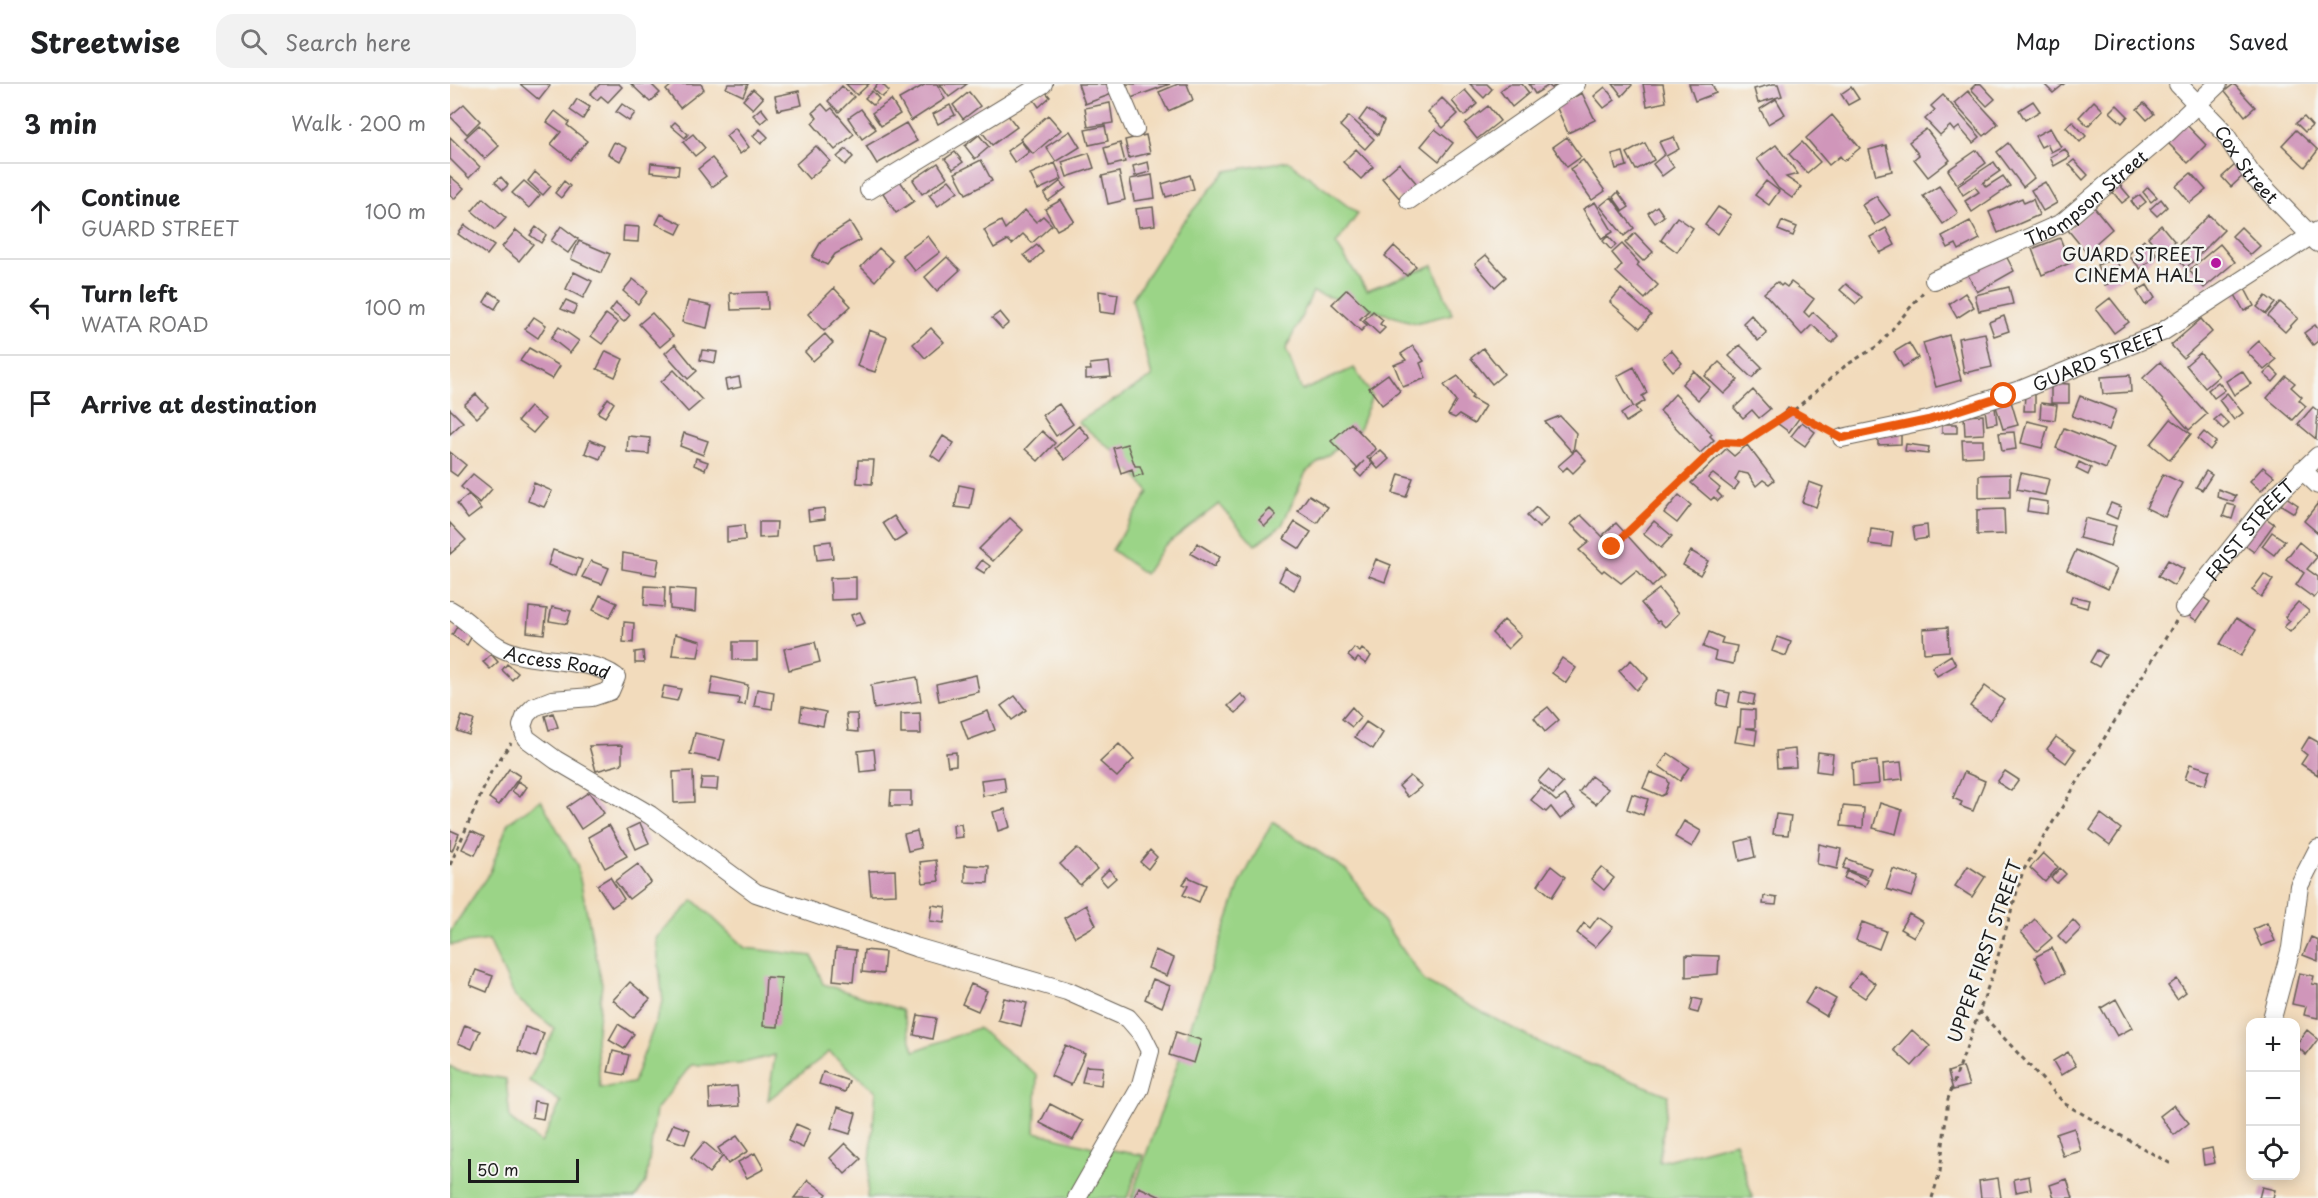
<!DOCTYPE html>
<html lang="en">
<head>
<meta charset="utf-8">
<style>
	body { margin:0; font-family:"Playpen Sans",sans-serif; background:#f2f2f2; color:#202124 }
	.controls { position:absolute; right:18px; bottom:18px; display:grid; overflow:hidden; border-radius:12px; box-shadow:0 3px 15px #0003 }
	.controls button { width:54px; height:54px; display:grid; place-items:center; padding:0; border:0; border-bottom:2px solid #e0e0e0; background:#fff; color:#202124; font:30px sans-serif }
	.scale { position:absolute; left:18px; bottom:15px; width:111px; box-sizing:border-box; padding-left:6px; border:3px solid #1c1c1c; border-top:0; font-size:16px; line-height:21px; white-space:nowrap; color:#1c1c1c; -webkit-text-stroke:4px #f6f6f2; paint-order:stroke }
	.stop { position:absolute; width:18px; height:18px; margin:-14px; border:4px solid #ea580c; border-radius:50%; background:#fff }
	.stop.end { background:#ea580c; border-color:#fff; box-shadow:0 2px 6px #0008 }
	.list { margin:0; padding:0; list-style:none }
	h2 { display:flex; justify-content:space-between; align-items:center; height:78px; margin:0; padding:0 24px; font-size:26px }
	h2 small { font-size:20px; font-weight:400; color:#757577 }
	.list li { display:grid; grid-template-columns:39px 1fr auto; gap:18px; align-items:center; box-sizing:border-box; height:96px; padding:0 24px; border-top:2px solid #e0e0e0 }
	.list b { display:block; font-size:22px; white-space:nowrap }
	.list p { margin:0; font-size:20px; white-space:nowrap; color:#757577 }
	.list em { font-size:20px; font-style:normal; color:#757577 }
	.icon { flex:none; width:33px; height:33px; fill:none; stroke:currentColor; stroke-width:2; stroke-linecap:round; stroke-linejoin:round }
	.map { position:relative; flex:none; width:1868px; height:1114px; overflow:hidden }
	header { display:flex; align-items:center; gap:36px; box-sizing:border-box; height:84px; padding:0 30px; background:#fff; border-bottom:2px solid #e0e0e0 }
	header strong { font-size:28px }
	nav { display:flex; gap:33px; margin-inline-start:auto; font-size:21px }
	.search { width:420px; height:54px; background:#f2f2f2; display:flex; align-items:center; gap:15px; box-sizing:border-box; padding:0 21px; border-radius:18px; color:#757577; font-size:22px }
	main { display:flex }
	aside { flex:1; background:#fff }
	.map>svg:first-child { display:block }
	.green { fill:#9bd487; stroke:#5c7852; stroke-width:1.5 }
	.building { fill:#d096ba }
	.lines { fill:none; stroke-linecap:round; stroke-linejoin:round }
	.street-casing { stroke:#675f54; stroke-width:20 }
	.path { stroke:#675f54; stroke-width:3; stroke-dasharray:4.5 4.5; stroke-linecap:butt }
	.street { stroke:#fff; stroke-width:18 }
	.route { stroke:#ea580c; stroke-width:8 }
	.poi-dot { fill:#b5179e; stroke:#f6f6f2; stroke-width:2 }
	.labels { text-anchor:middle; dominant-baseline:central; stroke-width:5; stroke-linejoin:round; paint-order:stroke }
	.street-label { font-size:18px; fill:#1c1c1c; stroke:#f6f6f2 }
	.poi-label { font-size:18px; fill:#1c1c1c; stroke:#f6f6f2; text-anchor:end }
</style>
</head>
<body>
<header>
<strong>Streetwise</strong>
<div class="search"><svg class="icon" aria-label="search" viewBox="0 0 24 24"><circle cx="10" cy="10" r="6"/><path d="M15 15l6 6"/></svg>Search here</div>
<nav><a>Map</a><a>Directions</a><a>Saved</a></nav>
</header>
<main>
<aside>
<h2>3 min<small>Walk · 200 m</small></h2>
<ul class="list">
<li><svg class="icon" aria-label="ahead" viewBox="0 0 24 24"><path d="M12 20V5M6 11l6-6 6 6"/></svg><div><b>Continue</b><p>GUARD STREET</p></div><em>100 m</em></li>
<li><svg class="icon" aria-label="left" viewBox="0 0 24 24"><path d="M17 20v-9H6M10 6l-5 5 5 5"/></svg><div><b>Turn left</b><p>WATA ROAD</p></div><em>100 m</em></li>
<li><svg class="icon" aria-label="arrive" viewBox="0 0 24 24"><path d="M6 21V4h12l-3 4 3 4H6"/></svg><div><b>Arrive at destination</b></div></li>
</ul>
</aside>
<div class="map">
<svg width="1868" height="1114" viewBox="0 0 1868 1114">
	<rect width="100%" height="100%" fill="#f6f6f2"/>
	<filter id="ink" filterUnits="userSpaceOnUse"><feTurbulence type="fractalNoise" baseFrequency=".0167" numOctaves="2"/><feDisplacementMap in="SourceGraphic" scale="12" xChannelSelector="R" yChannelSelector="G"/><feConvolveMatrix kernelMatrix="1 2 1 2 8 2 1 2 1" color-interpolation-filters="sRGB"/></filter>
	<filter id="wash" filterUnits="userSpaceOnUse"><feTurbulence type="fractalNoise" baseFrequency=".008" numOctaves="4" result="noise"/><feDisplacementMap in="SourceGraphic" scale="24" xChannelSelector="R" yChannelSelector="G"/><feGaussianBlur stdDeviation="1.35" result="paint"/><feColorMatrix in="noise" values="0 0 0 0 0 0 0 0 0 0 0 0 0 0 0 0 0 1.4 0 .05"/><feComposite in="paint" operator="in"/></filter>
	<g filter="url(#wash)">
		<rect width="100%" height="100%" fill="#f2dbbc"/>
		<!-- green -->
		<path class="green" d="M838 77 908 130 886 160 917 206 983 181 1002 230 965 239 863 208 836 265 852 307 904 284 922 312 908 348 856 388 832 441 805 461 769 420 713 463 695 490 662 466 699 408 666 369 628 338 702 293 682 215 727 145 776 87Z
			M91 716 127 781 152 900 146 956 150 1004 183 999 213 918 206 854 244 816 295 864 362 872 373 900 452 926 464 967 528 944 587 991 585 1048 643 1063 693 1071 677 1114H417L426 1007 379 968 318 1016 325 971 289 980 241 981 206 1026 196 1098 185 1114H0V982L8 987 56 995 60 1035 91 1059 111 1018 79 997 105 945 65 913 39 856 0 861V848L40 788 58 739Z
			M822 738 898 787 975 898 1106 967 1218 1011 1209 1078 1285 1058 1303 1114H681L790 800Z"/>
		<g id="blocks">
			<!-- building -->
			<path class="building" d="M70 0H97L100 2 89 16Z
				M150 0H169L172 3 158 18 151 12 147 16 140 10Z
				M181 0H201L210 9 200 18Z
				M223 0H251L254 5 230 24 216 6Z
				M278 0H298L293 12 276 4Z
				M396 0H419L407 11Z
				M428 0H432L439 7 432 13 423 5Z
				M476 0H487L495 15 461 37 449 15Z
				M490 0H517L499 13Z
				M628 0H658L662 10 635 20Z
				M676 0H720L681 14Z
				M728 0H737L743 16 718 27 709 8Z
				M1020 0H1037L1042 5 1034 14Z
				M1059 0H1072L1079 9 1062 23 1050 7Z
				M1079 0H1109L1101 4 1099 1 1085 10Z
				M1163 0H1181L1182 1 1172 12Z
				M1193 0H1213L1216 18 1197 22Z
				M1239 0H1262L1266 9 1245 17Z
				M1323 0H1328L1332 12 1308 19 1304 5Z
				M1526 0H1531L1545 15 1537 22 1521 5Z
				M1594 0H1614L1603 9Z
				M1784 0 1805 23 1795 32 1775 7Z
				M392 2 404 13 389 28 378 17Z
				M1155 3 1165 16 1154 24 1144 12Z
				M1401 3 1409 15 1398 21 1391 10Z
				M303 5 313 14 303 25 293 16Z
				M1015 6 1027 20 1014 32 1002 17Z
				M349 7 352 21 328 26 325 12Z
				M422 7 429 15 423 21 415 14Z
				M595 7 600 13 589 23 584 16Z
				M1518 7 1548 40 1534 52 1504 19Z
				M519 8 530 22 513 35 503 21Z
				M1132 9 1145 36 1118 49 1106 22Z
				M1493 11 1530 53 1523 59 1509 43 1504 47 1500 42 1490 51 1475 35 1485 26 1481 22Z
				M992 14 1008 30 993 44 978 28Z
				M127 15 140 23 133 35 120 26Z
				M1326 15 1335 30 1318 40 1310 25Z
				M441 16 450 30 431 42 422 29Z
				M1583 17 1590 27 1575 36 1569 26Z
				M1644 17 1653 26 1638 42 1629 33Z
				M660 19 663 39 638 43 635 24Z
				M1694 19 1704 30 1697 36 1687 25Z
				M14 20 30 37 17 50 0 32Z
				M172 20 185 29 179 37 166 28Z
				M372 20 378 27 382 24 404 50 385 66 362 39 367 34 363 28Z
				M500 21 505 31 488 40 483 30Z
				M1667 21 1678 32 1672 39 1660 28Z
				M1038 22 1050 37 1027 55 1015 40Z
				M311 24 318 33 311 39 303 31Z
				M411 25 426 45 412 55 398 34Z
				M917 25 934 37 928 51 909 36Z
				M105 27 119 38 117 41 137 57 121 76 101 60 111 48 97 38Z
				M557 30 567 43 542 61 532 48Z
				M598 31 611 46 583 70 570 55Z
				M1382 31 1410 64 1394 77 1390 72 1379 81 1356 54Z
				M899 32 924 55 915 65 890 42Z
				M1854 33 1862 42 1855 48 1846 39Z
				M1622 37 1636 52 1630 58 1616 43Z
				M1733 37 1756 61 1738 79 1714 55Z
				M225 38 238 50 235 54 221 42Z
				M456 39 467 57 427 80 416 62Z
				M29 41 49 62 35 75 15 54Z
				M655 42 658 57 639 61 635 46Z
				M285 44 299 63 290 70 276 52Z
				M1600 44 1611 63 1601 68 1597 60 1591 63 1585 52Z
				M310 45 318 53 311 60 303 52Z
				M985 45 1003 59 989 77 971 62Z
				M1476 45 1500 76 1478 93 1464 75 1469 71 1459 58Z
				M1846 46 1868 66 1855 83 1832 61Z
				M620 47 630 63 606 78 596 63Z
				M243 50 255 64 245 72 233 58Z
				M529 51 539 63 525 75 515 62Z
				M696 51 700 69 679 74 675 56Z
				M0 53 30 83 19 94 0 75Z
				M1117 53 1131 73 1117 83 1103 63Z
				M1224 53 1229 65 1216 72 1224 83 1212 92 1203 80 1215 70 1209 58Z
				M571 57 579 68 565 79 557 67Z
				M164 58 177 64 170 77 158 70Z
				M1352 58 1370 78 1357 89 1339 70Z
				M670 59 675 78 659 82 654 64Z
				M1195 59 1204 76 1186 86 1177 69Z
				M1558 59 1584 94 1573 103 1547 68Z
				M1326 61 1348 90 1336 93 1351 103 1342 114 1328 104 1307 75Z
				M1436 61 1442 87 1426 91 1419 66Z
				M366 62 380 77 359 95 346 80Z
				M396 65 403 73 395 81 387 73Z
				M906 65 923 83 911 95 893 78Z
				M1615 65 1620 73 1604 82 1600 73Z
				M1527 66 1536 79 1507 100 1498 86Z
				M505 68 513 78 503 85 495 75Z
				M1173 68 1177 82 1166 85 1162 71Z
				M639 69 644 84 617 93 612 78Z
				M262 74 277 92 262 103 248 85Z
				M531 76 542 97 516 110 505 89Z
				M1133 76 1155 107 1142 116 1120 85Z
				M1624 76 1638 91 1633 96 1619 80Z
				M698 78 700 88 685 92 683 82Z
				M1544 78 1550 87 1533 99 1536 103 1553 92 1560 102 1522 128 1515 117 1529 108 1525 103 1513 111 1508 102Z
				M201 79 229 82 228 91 200 88Z
				M488 79 497 93 472 110 463 96Z
				M605 79 612 95 588 106 580 90Z
				M949 79 968 101 951 116 932 94Z
				M1786 80 1795 90 1781 103 1772 93Z
				M85 88 101 102 93 111 78 97Z
				M669 88 675 116 658 120 652 92Z
				M1741 89 1756 106 1740 119 1726 102Z
				M702 91 705 114 684 117 680 95Z
				M740 91 744 105 716 113 712 100Z
				M0 92 14 104 4 115 0 111Z
				M51 93 58 101 53 106 45 98Z
				M499 96 508 107 488 122 479 111Z
				M74 97 90 111 79 124 62 109Z
				M114 97 120 102 111 114 105 109Z
				M450 97 464 117 446 129 433 109Z
				M611 97 616 104 598 117 594 110Z
				M1316 97 1329 107 1319 121 1305 111Z
				M1595 98 1607 119 1593 127 1581 106Z
				M1669 100 1680 113 1672 119 1661 106Z
				M1489 102 1508 129 1493 140 1473 112Z
				M1698 103 1707 113 1701 118 1693 108Z
				M1168 108 1179 123 1173 127 1163 113Z
				M1690 111 1696 118 1687 125 1681 117Z
				M1426 112 1440 131 1425 141 1412 121Z
				M1161 113 1184 144 1174 152 1150 122Z
				M33 114 56 134 45 146 22 127Z
				M1572 114 1574 119 1583 115 1589 131 1548 149 1539 128Z
				M1711 115 1717 123 1707 132 1700 125Z
				M611 116 624 137 607 146 595 125Z
				M1145 118 1163 148 1152 155 1133 125Z
				M1207 122 1214 132 1205 139 1198 129Z
				M703 123 705 141 689 143 686 125Z
				M1268 123 1281 131 1268 150 1255 141Z
				M1644 123 1662 145 1636 168 1618 146Z
				M575 126 586 138 593 132 602 141 582 159 573 150 562 160 558 156 544 164 534 146 551 137 555 145Z
				M211 130 232 140 227 150 206 140Z
				M1759 131 1774 146 1736 184 1721 168Z
				M1227 133 1243 144 1227 168 1211 156Z
				M1332 137 1347 143 1343 152 1328 146Z
				M1520 137 1530 155 1509 166 1506 160 1498 164 1492 152Z
				M400 138 411 156 385 170 377 181 362 173 372 156Z
				M15 141 44 162 37 171 8 150Z
				M1711 141 1725 158 1711 169 1698 153Z
				M111 142 128 155 118 169 101 157Z
				M174 142 189 143 188 158 173 157Z
				M86 143 96 151 91 159 80 151Z
				M1791 143 1810 162 1800 171 1782 152Z
				M1436 144 1445 161 1430 169 1420 153Z
				M66 146 83 160 69 177 52 163Z
				M1185 149 1203 168 1193 177 1175 159Z
				M478 152 490 168 465 187 452 171Z
				M1158 152 1166 161 1161 166 1153 157Z
				M1610 154 1620 179 1592 191 1582 165Z
				M1694 156 1707 170 1691 185 1678 171Z
				M129 157 160 170 151 189 121 175Z
				M1172 160 1189 179 1187 181 1208 201 1195 215 1166 188 1172 181 1162 169Z
				M1770 160 1785 178 1754 204 1739 186Z
				M587 161 593 168 581 179 574 171Z
				M944 162 966 182 957 192 935 172Z
				M429 164 443 177 425 197 411 183Z
				M1554 168 1564 187 1527 208 1517 189Z
				M1036 171 1056 193 1045 203 1025 180Z
				M497 173 510 186 487 207 475 193Z
				M1666 174 1673 194 1655 201 1647 181Z
				M124 188 142 197 133 214 116 205Z
				M183 195 198 207 188 220 173 207Z
				M1327 198 1331 202 1333 200 1337 203 1341 198 1364 215 1354 228 1359 233 1363 228 1389 252 1382 259 1362 241 1352 251 1314 209Z
				M1396 200 1412 213 1406 220 1390 206Z
				M1697 201 1705 214 1695 221 1687 207Z
				M1793 201 1804 222 1794 227 1783 207Z
				M1559 203 1563 220 1529 227 1525 211Z
				M384 204 401 222 374 247 358 230Z
				M897 205 919 226 910 235 917 241 911 247 882 220Z
				M1171 205 1201 231 1190 244 1160 218Z
				M649 207 668 210 665 230 650 228Z
				M40 208 51 215 45 225 34 218Z
				M317 208 318 225 281 226 280 209Z
				M1515 209 1524 223 1507 234 1499 220Z
				M1816 212 1825 219 1816 230 1807 223Z
				M1660 214 1679 238 1664 249 1646 225Z
				M116 216 127 221 123 230 111 225Z
				M238 217 262 222 257 244 232 238Z
				M1830 218 1848 234 1835 248 1818 232Z
				M166 219 180 231 174 238 160 227Z
				M923 227 933 236 930 240 935 244 929 250 914 236Z
				M550 228 559 239 552 245 542 234Z
				M202 229 223 252 210 263 189 240Z
				M156 230 168 239 152 260 141 252Z
				M1301 231 1317 249 1308 257 1293 239Z
				M1554 232 1559 247 1544 252 1539 238Z
				M84 233 96 241 88 254 75 245Z
				M1751 235 1762 248 1733 274 1721 261Z
				M1865 241 1868 245V257L1863 261 1854 249Z
				M109 243 129 257 120 269 101 254Z
				M481 244 494 258 475 274 463 260Z
				M419 246 437 253 425 288 407 282Z
				M1535 249 1542 283 1514 289 1508 254Z
				M375 250 383 259 363 277 355 268Z
				M1499 251 1511 296 1486 303 1473 259Z
				M1809 257 1826 276 1814 286 1797 268Z
				M1459 259 1468 274 1453 283 1444 268Z
				M225 260 247 287 238 295 215 269Z
				M1290 261 1312 283 1302 294 1279 272Z
				M963 262 974 277 970 279 976 294 953 303 944 281 956 276 951 270Z
				M79 264 110 282 102 295 70 277Z
				M1033 264 1054 290 1042 300 1021 274Z
				M252 266 267 268 265 279 250 276Z
				M1221 266 1232 279 1223 287 1212 274Z
				M156 267 173 275 165 293 147 285Z
				M1750 269 1769 292 1755 304 1736 281Z
				M659 278 661 293 636 295V286H641L640 280Z
				M1269 278 1288 296 1274 310 1255 292Z
				M1710 278 1757 330 1739 346 1693 294Z
				M1184 283 1197 309 1192 312 1195 317 1185 323 1190 329 1176 338 1171 330 1183 322 1167 292Z
				M1821 283 1829 291 1823 298 1814 290Z
				M224 286 252 316 238 328 211 298Z
				M1244 287 1260 303 1248 316 1232 300Z
				M1792 287 1801 300 1784 311 1776 297Z
				M938 290 950 307 932 321 919 304Z
				M1680 291 1681 308 1653 310 1651 293Z
				M1008 292 1023 312 1021 314 1035 322 1024 340 1009 331 1005 334 998 331 1006 317 994 301Z
				M1836 292 1845 299 1841 303 1852 313 1849 316 1856 322 1843 336 1817 314Z
				M289 293 291 303 277 306 275 296Z
				M1768 298 1775 306 1764 314 1758 306Z
				M1601 299 1619 300V319H1601Z
				M1303 306 1320 325 1309 334 1302 326 1293 334 1284 324Z
				M1777 309 1793 329 1784 336 1769 316Z
				M26 310 38 323 27 334 14 321Z
				M1225 310 1262 350 1260 352 1264 356 1250 369 1210 327Z
				M1575 310H1585V327H1574Z
				M1630 312 1666 326 1659 346 1622 332Z
				M158 314 164 319 155 333 148 329Z
				M1560 314 1568 341 1553 345 1545 319Z
				M1591 319 1607 321 1605 336 1590 334Z
				M609 320 623 340 606 352 592 331Z
				M80 323 95 335 83 349 68 337Z
				M1863 323 1868 327 1866 355 1848 340Z
				M1338 324 1350 333 1339 348 1327 339Z
				M1545 324 1547 339 1537 341 1535 325Z
				M0 325 13 338 0 350Z
				M1533 331 1534 350 1515 351 1514 332Z
				M1770 331 1779 340 1773 345 1764 336Z
				M1110 332 1126 349 1123 368 1126 365 1136 376 1123 389 1117 383 1113 387 1108 382 1123 369 1095 338Z
				M1721 335 1741 350 1720 376 1701 360Z
				M1577 337 1598 342 1592 364 1571 359Z
				M1352 338 1365 348 1355 362 1341 352Z
				M901 339 926 365 917 374 923 379 920 375 930 366 939 375 928 385 923 379 911 393 905 387 914 377 907 384 881 357Z
				M1492 340H1507V349H1492Z
				M629 342 640 354 615 376 605 364Z
				M1614 344 1664 364 1656 385 1606 364Z
				M592 347 605 359 588 377 575 365Z
				M1428 348H1451V360L1428 361Z
				M1564 348 1566 365 1552 367 1549 349Z
				M1754 348 1766 358 1760 366 1748 355Z
				M234 349 258 357 253 371 230 362Z
				M178 352 200 354 199 370 177 368Z
				M493 352 504 359 491 378 481 371Z
				M140 356 155 362 150 375 135 369Z
				M1512 356H1533V372L1513 373Z
				M677 360 685 382H690L693 390 684 393 682 385 671 389 663 364Z
				M1456 360 1479 363 1478 370 1455 367Z
				M1297 361 1324 396 1319 400 1313 396 1306 402 1298 390 1289 388 1285 396 1289 399 1284 406 1263 390 1258 394 1270 404 1267 408 1272 413 1268 417 1264 413 1261 416 1241 399 1276 365 1284 372Z
				M0 368 16 381 7 392 0 387Z
				M246 374 258 378 255 386 244 381Z
				M408 376H424L422 400 407 399Z
				M1629 378 1641 384 1638 391 1626 385Z
				M1813 383 1824 392 1811 407 1800 397Z
				M1756 387 1762 391 1752 406 1746 403Z
				M1571 389 1599 395 1595 411 1567 405Z
				M23 390 42 405 30 419 19 410 31 425 18 435 7 420 19 410 11 403Z
				M949 390 963 394 956 413 943 409Z
				M1560 390V413L1529 414V391Z
				M1713 390 1732 399 1715 433 1696 424Z
				M1359 398 1373 403 1366 423 1352 418Z
				M84 399 102 407 94 423 78 417Z
				M509 401 524 404 520 425 505 423Z
				M1768 405 1786 412 1783 418 1767 413Z
				M859 411 878 423 867 439 848 427Z
				M1229 411 1241 421 1227 439 1214 429Z
				M1836 413 1848 421 1844 429 1831 421Z
				M1579 415 1598 418 1597 430 1577 427Z
				M1661 419 1671 423 1667 435 1656 430Z
				M1868 419V449L1854 437Z
				M1777 420 1786 422 1782 435 1773 432Z
				M1086 423 1098 435 1089 444 1077 432Z
				M374 424 375 435 359 437 358 426Z
				M820 425 826 431 815 442 809 436Z
				M1554 425 1555 450 1527 451V426Z
				M1810 430 1824 440 1804 468 1790 458Z
				M1131 431 1154 454V450L1166 439 1214 492 1202 503 1187 486 1171 499 1154 486 1152 488 1129 466 1139 458 1121 440Z
				M444 432 456 451 445 458 433 439Z
				M560 434 573 446 543 477 529 465Z
				M1635 434 1666 442 1660 462 1629 454Z
				M1204 437 1222 452 1211 464 1193 450Z
				M309 438H327L326 453 309 454Z
				M845 438 861 448 850 465 834 455Z
				M0 439 16 456 0 470Z
				M294 441 295 456 277 458V443Z
				M1477 441 1478 454 1465 456 1463 443Z
				M1421 445 1443 448 1441 463 1419 460Z
				M1822 448 1835 457 1824 471 1812 462Z
				M381 457 383 474 367 476 365 459Z
				M1849 458 1867 473 1857 485 1868 493V509L1864 514 1846 501 1854 489 1836 475Z
				M747 459 770 473 764 483 741 470Z
				M103 466 132 476 126 492 98 481Z
				M1626 466 1667 485 1658 505 1617 486Z
				M1241 467 1258 477 1250 491 1233 481Z
				M173 469 209 475 206 491 172 485Z
				M926 475 941 481 935 498 919 492Z
				M532 476 540 482 534 489 526 484Z
				M1718 476 1734 485 1724 502 1708 492Z
				M141 477 159 484 152 500 132 493Z
				M835 484 851 493 844 506 829 497Z
				M1814 490 1823 496 1811 513 1802 506Z
				M406 493V515L381 516 380 494Z
				M195 502 215 503 214 523 194 521Z
				M220 504 246 506 245 528 220 525Z
				M1209 505 1229 529 1215 543 1209 537 1207 538 1191 519Z
				M1741 505 1760 518 1747 537 1728 524Z
				M150 511 167 519 159 534 143 526Z
				M1622 512 1639 516 1637 524 1620 519Z
				M1848 518 1859 527 1840 548 1834 543 1840 537 1835 533Z
				M79 523 97 525 94 550 77 548Z
				M102 523 121 527 117 540 99 537Z
				M410 528 415 539 405 542 401 531Z
				M1786 534 1806 546 1791 572 1770 560Z
				M1054 536 1071 552 1058 565 1042 549Z
				M174 538 184 539 183 559 173 558Z
				M8 541 23 550 17 561 2 551Z
				M1498 543 1499 567 1474 569 1473 545Z
				M1259 548 1273 554 1271 559 1287 562 1283 580 1264 576 1266 568 1253 563Z
				M225 550 251 557 248 573 222 571Z
				M1327 553 1341 558 1336 572 1322 567Z
				M283 558H307V576H283Z
				M365 558 370 578 339 586 334 565Z
				M904 564 910 568 912 565 921 572 916 580 908 574 905 578 898 572Z
				M1647 566 1656 571 1649 583 1640 578Z
				M193 567 194 579H185V568Z
				M41 570 48 578 40 585 33 578Z
				M1501 571 1506 581 1487 592 1482 583Z
				M1112 574 1126 584 1116 599 1102 589Z
				M1181 576 1198 594 1186 606 1169 587Z
				M57 580 68 589 62 596 52 586Z
				M526 591 529 608 489 617 486 600Z
				M263 593 298 601 295 621 288 620 289 614 260 610Z
				M467 593 471 617 424 625 421 601Z
				M214 602 231 605 227 617 211 614Z
				M1535 602 1554 616 1540 636 1520 622Z
				M307 605 324 608 322 625 304 622Z
				M1269 607 1280 609 1277 623 1267 621Z
				M1291 608 1305 611 1303 621 1289 618Z
				M791 610 798 617 786 629 778 622Z
				M565 612 576 626 562 636 551 622Z
				M352 623 376 628 373 642 350 637Z
				M902 623 911 633 902 643 892 635Z
				M1098 623 1109 636 1095 648 1084 634Z
				M1291 625 1305 626V644H1295L1307 646 1305 661 1285 658 1288 643H1290Z
				M538 627 545 646 518 656 511 637Z
				M103 629 108 643 99 646 95 632Z
				M470 629 471 650H451V630Z
				M396 630H407L408 648 398 647Z
				M12 632 24 636 19 651 7 647Z
				M916 638 933 649 923 665 905 653Z
				M245 649 275 656 270 676 240 670Z
				M1606 653 1625 666 1616 679 1597 665Z
				M1859 653 1868 658V691L1851 680 1857 671 1851 666Z
				M669 660 684 675 667 693 650 678Z
				M172 661V680L146 687 139 662Z
				M424 665 426 686 410 688 408 667Z
				M1345 665 1346 683 1327 684 1326 667Z
				M506 668V681L498 682 496 669Z
				M1368 668 1383 670 1381 689 1366 687Z
				M1218 669 1239 683 1230 697 1209 682Z
				M1427 677 1429 700 1403 702 1402 679Z
				M1451 678 1453 695 1434 697 1433 680Z
				M1740 680 1760 686 1755 701 1735 695Z
				M59 685 70 692 49 721 39 714Z
				M1098 686 1113 699 1103 710 1088 697Z
				M243 687 244 718 224 719 223 688Z
				M1555 687 1569 696 1561 707 1547 698Z
				M1200 688 1217 695 1219 699 1215 710 1211 712 1193 704Z
				M1514 688 1535 697 1523 727 1510 722 1512 718 1503 714Z
				M960 692 972 702 958 713 949 702Z
				M1141 692 1158 705 1146 720 1129 708Z
				M554 693 556 708 533 712 531 696Z
				M252 694H268L267 706 250 705Z
				M68 697 77 703 70 713 62 707Z
				M1091 704 1106 717 1115 711 1125 724 1110 735 1101 723 1096 728 1081 716Z
				M441 707H461V722H440Z
				M139 708 154 729 131 745 117 723Z
				M1182 710 1198 715 1193 731 1177 725Z
				M1430 719 1452 726 1446 750 1423 744Z
				M1393 722 1414 724 1413 744 1391 742Z
				M555 725 560 743 548 747 543 728Z
				M1326 730 1341 732 1338 751 1323 750Z
				M1651 730 1671 745 1660 761 1640 746Z
				M1234 737 1251 747 1242 763 1225 753Z
				M190 739 199 759 186 765 177 745Z
				M511 740 513 753 504 754 503 741Z
				M159 741 177 772 155 784 138 753Z
				M0 746 9 750 2 767 0 766Z
				M21 747 34 753 25 771 12 765Z
				M467 747 471 764 458 767 454 750Z
				M1301 754 1305 773 1290 777 1286 758Z
				M1369 760 1391 765 1387 785 1367 780Z
				M627 764 647 785 630 801 610 780Z
				M700 766 707 773 698 785 690 778Z
				M1593 769 1608 783 1595 798 1580 784Z
				M1397 775 1421 784 1417 793 1393 784Z
				M486 776 489 797 473 799 470 778Z
				M188 780 201 798 179 815 165 797Z
				M515 781 539 782 538 799 515 798Z
				M1101 782 1115 793 1102 813 1088 801Z
				M1518 782 1535 793 1522 813 1505 802Z
				M1151 783 1164 794 1154 806 1141 795Z
				M1610 784 1616 790 1607 799 1601 794Z
				M659 785 666 794 657 802 650 794Z
				M1443 785 1469 793 1462 813 1436 805Z
				M445 786 446 810 421 811 419 787Z
				M1397 787 1418 796 1415 802 1394 794Z
				M160 793 174 815 162 823 147 801Z
				M738 793 756 801 749 818 733 811 738 802 733 800Z
				M1314 812 1327 814 1326 821 1313 820Z
				M482 821 496 823 494 839 480 837Z
				M636 821 646 841 625 853 614 834Z
				M1459 830 1473 838 1464 853 1450 845Z
				M1148 833 1163 843 1145 863 1127 849 1134 839 1140 844Z
				M1585 835 1602 854 1587 867 1571 848Z
				M1623 836 1631 845 1616 860 1608 852Z
				M1412 838 1436 847 1429 865 1406 856Z
				M1817 839 1825 857 1811 862 1803 845Z
				M1861 853 1868 856V877L1853 871Z
				M386 864 406 866 403 898 383 896Z
				M1602 864 1614 890 1597 898 1585 873Z
				M414 866 435 868 433 890 412 888Z
				M705 866 724 874 717 892 698 884Z
				M1236 871 1269 872 1268 890 1236 893Z
				M26 886 43 892 37 908 20 901Z
				M1410 888 1426 900 1415 914 1399 903Z
				M1849 889 1864 892 1862 900 1868 901V934L1854 931 1856 923 1842 920Z
				M316 893 331 894 328 943 313 942Z
				M703 895 720 902 712 923 695 915Z
				M1727 895 1736 908 1727 915 1718 902Z
				M180 898 200 915 183 934 163 916Z
				M521 900 537 907 528 927 512 920Z
				M1365 903 1386 915 1376 932 1355 919Z
				M554 914 577 919 571 942 548 936Z
				M1243 914 1252 916 1248 929 1240 927Z
				M1666 915 1682 944 1667 952 1651 924Z
				M468 931 486 934 482 955 464 951Z
				M168 940 184 950 174 965 159 956Z
				M15 941 30 947 22 965 8 959Z
				M75 943 94 949 86 973 68 967Z
				M1462 946 1480 962 1462 982 1444 966Z
				M1857 946 1868 955 1856 971 1846 961Z
				M726 948 751 956 744 979 719 971Z
				M615 961 635 970 621 1001 601 992Z
				M163 967 179 971 174 991 158 988Z
				M1618 968 1626 982 1611 991 1603 977Z
				M636 982 653 983 651 1001 632 998Z
				M1513 983 1519 1002 1503 1006 1498 988Z
				M373 988 399 997 395 1008 369 1000Z
				M287 1002 289 1022 260 1024 259 1005Z
				M84 1017 96 1019 93 1035 82 1033Z
				M600 1020 633 1037 623 1056 590 1039Z
				M1724 1021 1739 1039 1724 1051 1710 1032Z
				M388 1023 406 1029 400 1050 381 1044Z
				M223 1040 240 1046 235 1060 217 1054Z
				M346 1040 360 1046 353 1064 338 1057Z
				M1624 1044 1631 1067 1613 1072 1606 1050Z
				M287 1052 298 1067 278 1080 268 1064Z
				M254 1058 272 1073 259 1089 241 1074Z
				M395 1059 411 1075 395 1090 380 1074Z
				M1762 1064 1765 1079 1754 1081 1752 1066Z
				M305 1069 314 1085 297 1094 288 1078Z
				M1579 1092 1581 1105 1566 1108 1564 1095Z
				M1548 1094 1551 1114H1531L1529 1097Z
				M1617 1095 1623 1114H1604L1600 1101Z
				M358 1096 377 1110 374 1114H344Z
				M689 1103 713 1114H684Z
				M1812 1103 1825 1106 1823 1114H1809Z"/>
		</g>
	</g>
	<g filter="url(#ink)">
		<use href="#blocks" fill-opacity="0" stroke="#675f54" stroke-width="1.5"/>
		<g class="lines">
			<!-- street casing -->
			<g class="street-casing">
				<g id="street">
					<path d="M666 0 685 45"/>
					<path id="s1" d="M1728 0 1773 47 1802 91 1868 159"/>
					<path d="M419 106 593 0"/>
					<path d="M959 116 1126 0"/>
					<path id="s2" d="M1484 196 1612 139 1717 49 1768 0"/>
					<path id="s3" d="M1392 354 1478 336 1573 305 1712 248 1868 147"/>
					<path d="M1852 386 1868 401"/>
					<path id="s4" d="M1734 524 1815 422 1868 372"/>
					<path id="s5" d="M0 526C18 536 31 553 49 563 82 581 136 571 166 593L160 607 142 613 102 616 84 623 76 631 72 642 76 654 106 676 200 731 306 809 465 863 617 907 678 934 691 949 700 967 690 1004 627 1114"/>
					<path d="M1821 938 1841 864 1849 802 1868 765"/>
				</g>
			</g>
			<!-- path -->
			<path class="path" d="M1343 327 1378 346
				M1162 463 1272 358 1293 359 1343 327 1395 282 1429 261 1474 207
				M0 781 41 688 61 659
				M1529 927 1615 1020 1721 1080
				M1482 1114 1490 1088 1498 1015 1543 889 1573 787 1726 537"/>
			<!-- street -->
			<use href="#street" class="street"/>
		</g>
	</g>
	<g class="lines" filter="url(#ink)">
		<!-- route -->
		<path class="route" d="M1162 463 1272 358 1293 359 1342 327 1392 354 1478 336 1554 312"/>
	</g>
	<!-- markers -->
	<circle class="poi-dot" cx="1766" cy="179" r="6"/>
	<g class="labels">
		<!-- street labels -->
		<g class="street-label">
			<text stroke="none"><textPath href="#s1" startOffset="106">Cox Street</textPath></text>
			<text stroke="none"><textPath href="#s2" startOffset="174">Thompson Street</textPath></text>
			<text stroke="none"><textPath href="#s3" startOffset="270">GUARD STREET</textPath></text>
			<text stroke="none"><textPath href="#s4" startOffset="102">FRIST STREET</textPath></text>
			<text stroke="none"><textPath href="#s5" startOffset="122">Access Road</textPath></text>
			<text transform="translate(1534 867) rotate(-71)">UPPER FIRST STREET</text>
		</g>
		<!-- poi labels -->
		<g class="poi-label">
			<text x="1754" y="169">GUARD STREET<tspan x="1754" dy="21">CINEMA HALL</tspan></text>
		</g>
	</g>
</svg>
<div class="controls">
<button>+</button>
<button>−</button>
<button><svg class="icon" aria-label="locate" viewBox="0 0 24 24"><circle cx="12" cy="12" r="6"/><path d="M12 2v4M12 18v4M2 12h4M18 12h4"/></svg></button>
</div>
<div class="scale">50 m</div>
<div class="stop" style="left:1554px;top:312px"></div>
<div class="stop end" style="left:1162px;top:463px"></div>
</div>
</main>
</body>
</html>
